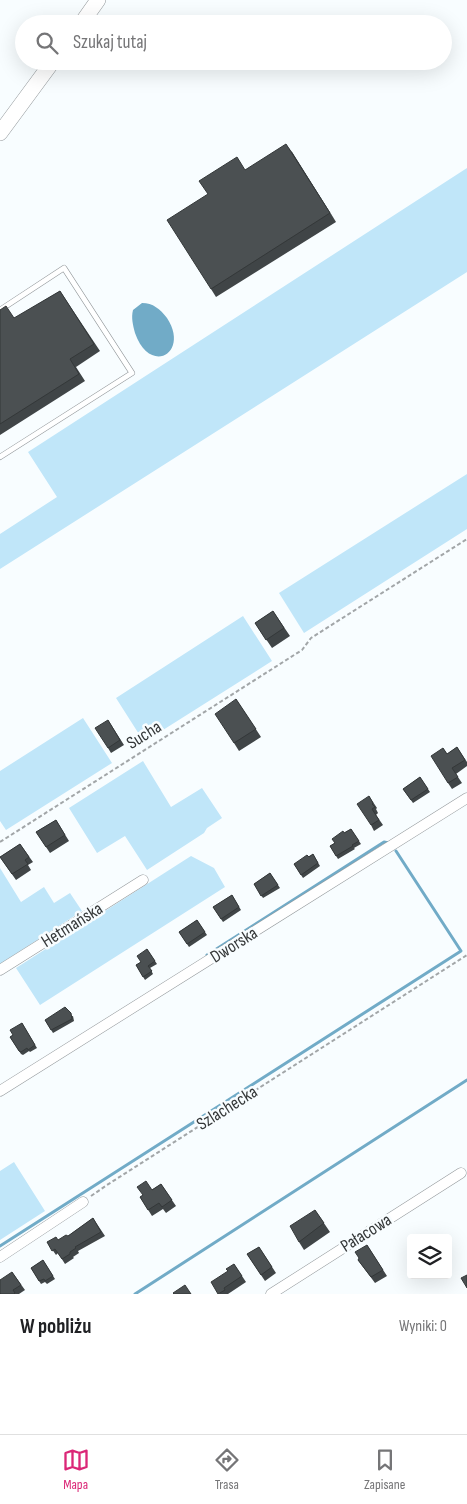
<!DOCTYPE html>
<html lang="pl">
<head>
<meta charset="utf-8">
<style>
	body { margin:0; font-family:"Sofia Sans Condensed",sans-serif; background:#f6f6f6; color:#202124 }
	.controls { position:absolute; right:15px; bottom:15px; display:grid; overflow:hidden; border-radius:5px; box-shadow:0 5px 20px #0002 }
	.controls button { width:45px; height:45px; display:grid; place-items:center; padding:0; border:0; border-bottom:1px solid #e0e0e0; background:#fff; color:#202124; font:25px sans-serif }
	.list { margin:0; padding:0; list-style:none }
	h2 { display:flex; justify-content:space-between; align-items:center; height:65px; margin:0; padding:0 20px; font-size:21px }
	h2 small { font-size:16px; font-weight:400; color:#757577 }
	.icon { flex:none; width:28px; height:28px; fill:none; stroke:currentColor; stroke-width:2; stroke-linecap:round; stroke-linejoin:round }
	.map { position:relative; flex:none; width:467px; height:1294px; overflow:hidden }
	.search { position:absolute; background:#fff; box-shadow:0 5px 20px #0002; left:15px; right:15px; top:15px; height:55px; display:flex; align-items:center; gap:12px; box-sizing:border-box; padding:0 18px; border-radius:28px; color:#757577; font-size:19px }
	.sheet { height:140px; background:#fff }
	nav { display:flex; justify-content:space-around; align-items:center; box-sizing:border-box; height:70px; border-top:1px solid #e0e0e0; background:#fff; font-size:14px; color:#757577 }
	nav a { display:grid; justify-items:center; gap:2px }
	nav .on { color:#db2777 }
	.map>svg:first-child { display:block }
	.green { fill:#c0e6f9 }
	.water { fill:#71abc7 }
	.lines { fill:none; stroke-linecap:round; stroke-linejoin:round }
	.stream { stroke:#71abc7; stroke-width:3 }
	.service-casing { stroke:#92979a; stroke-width:6 }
	.minor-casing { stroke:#92979a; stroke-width:11 }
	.secondary-casing { stroke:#92979a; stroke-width:16 }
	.path { stroke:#a2a6a8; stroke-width:2; stroke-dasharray:4 2.5; stroke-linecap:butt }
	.service { stroke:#fff; stroke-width:5 }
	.minor { stroke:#fff; stroke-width:10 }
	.secondary { stroke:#fff; stroke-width:15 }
	.wall { fill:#404547 }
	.shaded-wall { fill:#343839 }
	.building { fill:#4b5052; stroke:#343839 }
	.labels { text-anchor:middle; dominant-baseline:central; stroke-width:5; stroke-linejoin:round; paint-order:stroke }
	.street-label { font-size:18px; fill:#353839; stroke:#f8fdff }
</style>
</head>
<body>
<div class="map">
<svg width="467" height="1294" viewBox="0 0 467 1294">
	<rect width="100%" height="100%" fill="#f8fdff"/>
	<!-- green -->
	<path class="green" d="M467 168V272L0 569V534L57 497 28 452Z
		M467 474V529L304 633 279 593Z
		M243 616 272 661 144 742 116 698Z
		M83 718 112 763 6 830 0 821V771Z
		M143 761 171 807 202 788 222 818 207 828 204 833 147 870 125 836 97 853 69 808Z
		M191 856 214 868 225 887 40 1005 16 968Z
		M0 868 21 902 44 887 54 903 70 893 82 911 0 964Z
		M14 1162 45 1211 0 1240V1171Z"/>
	<!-- water -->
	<path class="water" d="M142 303C153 303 160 309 167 318 190 353 150 376 135 333 133 325 131 318 133 310Z"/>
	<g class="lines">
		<!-- stream -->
		<path class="stream" d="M207 955 384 842 389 843
			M0 1246 461 951 396 851
			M135 1294 467 1080"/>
		<!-- service casing -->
		<g class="service-casing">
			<path id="service" d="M0 310 64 268 132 373 0 457"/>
		</g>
		<!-- minor casing -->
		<g class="minor-casing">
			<path id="minor" d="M0 970 143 880
				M0 1091 467 798
				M0 1257 83 1202
				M271 1294 461 1173"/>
		</g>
		<!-- secondary casing -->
		<g class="secondary-casing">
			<path id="secondary" d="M81 24 98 0
				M0 133 53 61"/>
		</g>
		<!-- path -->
		<path class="path" d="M0 842 302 650 311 638 467 539
			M91 1196 107 1185 467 955"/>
		<!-- service -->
		<use href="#service" class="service"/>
		<!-- minor -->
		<use href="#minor" class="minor"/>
		<!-- secondary -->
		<use href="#secondary" class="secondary"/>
	</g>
	<!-- wall -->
	<path class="wall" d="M292 152 336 222 216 297 211 289 245 170Z
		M60 291 100 351 76 367 85 381 0 435V310L15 318Z
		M273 611 290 636 272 648 255 623Z
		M236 699 261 737 239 751 234 743Z
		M108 720 124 745 111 753 108 748Z
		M457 747 467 762V766L456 774 462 783 452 789 448 783 443 748 447 754Z
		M420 777 430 792 413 803 403 789Z
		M369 796 377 808 376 809 378 813 376 815 383 825 374 831 371 825Z
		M56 820 69 841 50 853 36 832Z
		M351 829 361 844 354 848 355 849 338 859 330 846 335 843 344 833Z
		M20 844 33 862 28 865 31 870 16 880 0 857Z
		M313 854 320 866 303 878 294 864Z
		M270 873 280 888 263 898 254 884Z
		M232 895 241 910 223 922 213 907Z
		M197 920 207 935 189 947 179 932Z
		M147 949 157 964 150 968 153 974 145 980 136 965 141 962Z
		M73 1016 74 1021 53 1033 45 1020Z
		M22 1023 37 1048 30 1052 29 1051 23 1055 21 1054 10 1037 13 1035Z
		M161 1184 176 1206 166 1213 163 1209 152 1216 140 1197Z
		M315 1210 330 1232 304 1250 299 1242Z
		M93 1218 105 1236 78 1251 79 1253 73 1257 74 1258 65 1264 58 1253 56 1255 47 1242 58 1240 68 1236Z
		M367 1245 387 1276 375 1283 358 1260 359 1259Z
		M259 1247 276 1273 265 1281 247 1254Z
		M43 1260 55 1279 47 1284 45 1282 41 1284 31 1268Z
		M234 1264 246 1282 228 1294H219L228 1271Z
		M12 1272 25 1290 19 1294H1Z"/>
	<!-- shaded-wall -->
	<path class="shaded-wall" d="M286 144 292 152 336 222 330 213Z"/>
	<!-- building -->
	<path class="building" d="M286 144 330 213 211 289 167 220 208 194 199 181 237 157 245 170Z
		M60 291 94 344 70 359 79 374 0 424V310L6 306 14 318Z
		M273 611 284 628 266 640 255 623Z
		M236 699 256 729 234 743 215 714Z
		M108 720 120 740 108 748 95 728Z
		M457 747 465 760 452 768 458 777 448 783 431 756 443 748 447 754Z
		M420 777 428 789 411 800 403 789Z
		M369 796 373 803 372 804 375 807 372 809 379 820 371 825 357 804Z
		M56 820 65 835 46 847 36 832Z
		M351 829 359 841 352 845 353 846 336 856 330 846 335 843 332 839 343 831 344 833Z
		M20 844 29 857 25 860 28 864 12 874 0 857Z
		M313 854 318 863 301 875 294 864 307 855 309 857Z
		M270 873 278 885 261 896 254 884Z
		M232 895 239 907 221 919 213 907Z
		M197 920 205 932 187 944 179 932Z
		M147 949 155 961 148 966 152 971 143 977 136 965 141 962 137 956Z
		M65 1007 71 1013 72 1019 51 1030 45 1020Z
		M22 1023 35 1045 28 1050 27 1048 21 1052 19 1051 10 1037 13 1035 10 1030Z
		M146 1181 152 1190 161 1184 172 1200 162 1207 159 1203 148 1210 140 1197 143 1195 137 1187Z
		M315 1210 324 1223 299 1242 290 1226Z
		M93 1218 101 1232 75 1247 76 1248 70 1252V1254L62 1259 55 1249 52 1251 47 1242 56 1237 58 1240 66 1235 68 1236Z
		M367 1245 383 1270 371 1277 358 1260 359 1258 355 1252Z
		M259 1247 272 1267 261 1275 247 1254Z
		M43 1260 53 1276 45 1281 44 1279 39 1281 31 1268Z
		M234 1264 242 1276 224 1288 225 1290 218 1294 211 1282 228 1271 226 1269Z
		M12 1272 21 1285 13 1290 15 1293 14 1294H1L0 1293V1280Z
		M467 1275V1288L461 1278Z
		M185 1285 191 1294H174L173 1293Z"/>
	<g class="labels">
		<!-- street labels -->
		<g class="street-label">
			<text transform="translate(144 735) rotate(-32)">Sucha</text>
			<text transform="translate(72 925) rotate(-32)">Hetmańska</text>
			<text transform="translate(234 945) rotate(-32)">Dworska</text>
			<text transform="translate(227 1108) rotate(-32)">Szlachecka</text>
			<text transform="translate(366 1233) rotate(-32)">Pałacowa</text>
		</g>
	</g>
</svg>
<div class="controls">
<button><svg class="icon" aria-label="layers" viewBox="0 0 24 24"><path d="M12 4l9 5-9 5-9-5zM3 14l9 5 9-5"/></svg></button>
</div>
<div class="search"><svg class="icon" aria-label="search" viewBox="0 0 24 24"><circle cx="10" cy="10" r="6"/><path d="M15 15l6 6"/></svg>Szukaj tutaj</div>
</div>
<section class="sheet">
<h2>W pobliżu<small>Wyniki: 0</small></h2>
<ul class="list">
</ul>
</section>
<nav>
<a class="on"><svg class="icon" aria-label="map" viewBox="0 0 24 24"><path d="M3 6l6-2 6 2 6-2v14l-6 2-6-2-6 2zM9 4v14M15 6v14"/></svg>Mapa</a>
<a><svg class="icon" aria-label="directions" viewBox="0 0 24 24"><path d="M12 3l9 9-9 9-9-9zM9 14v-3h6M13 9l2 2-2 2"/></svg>Trasa</a>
<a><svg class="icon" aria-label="saved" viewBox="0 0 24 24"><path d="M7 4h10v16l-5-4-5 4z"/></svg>Zapisane</a>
</nav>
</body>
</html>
